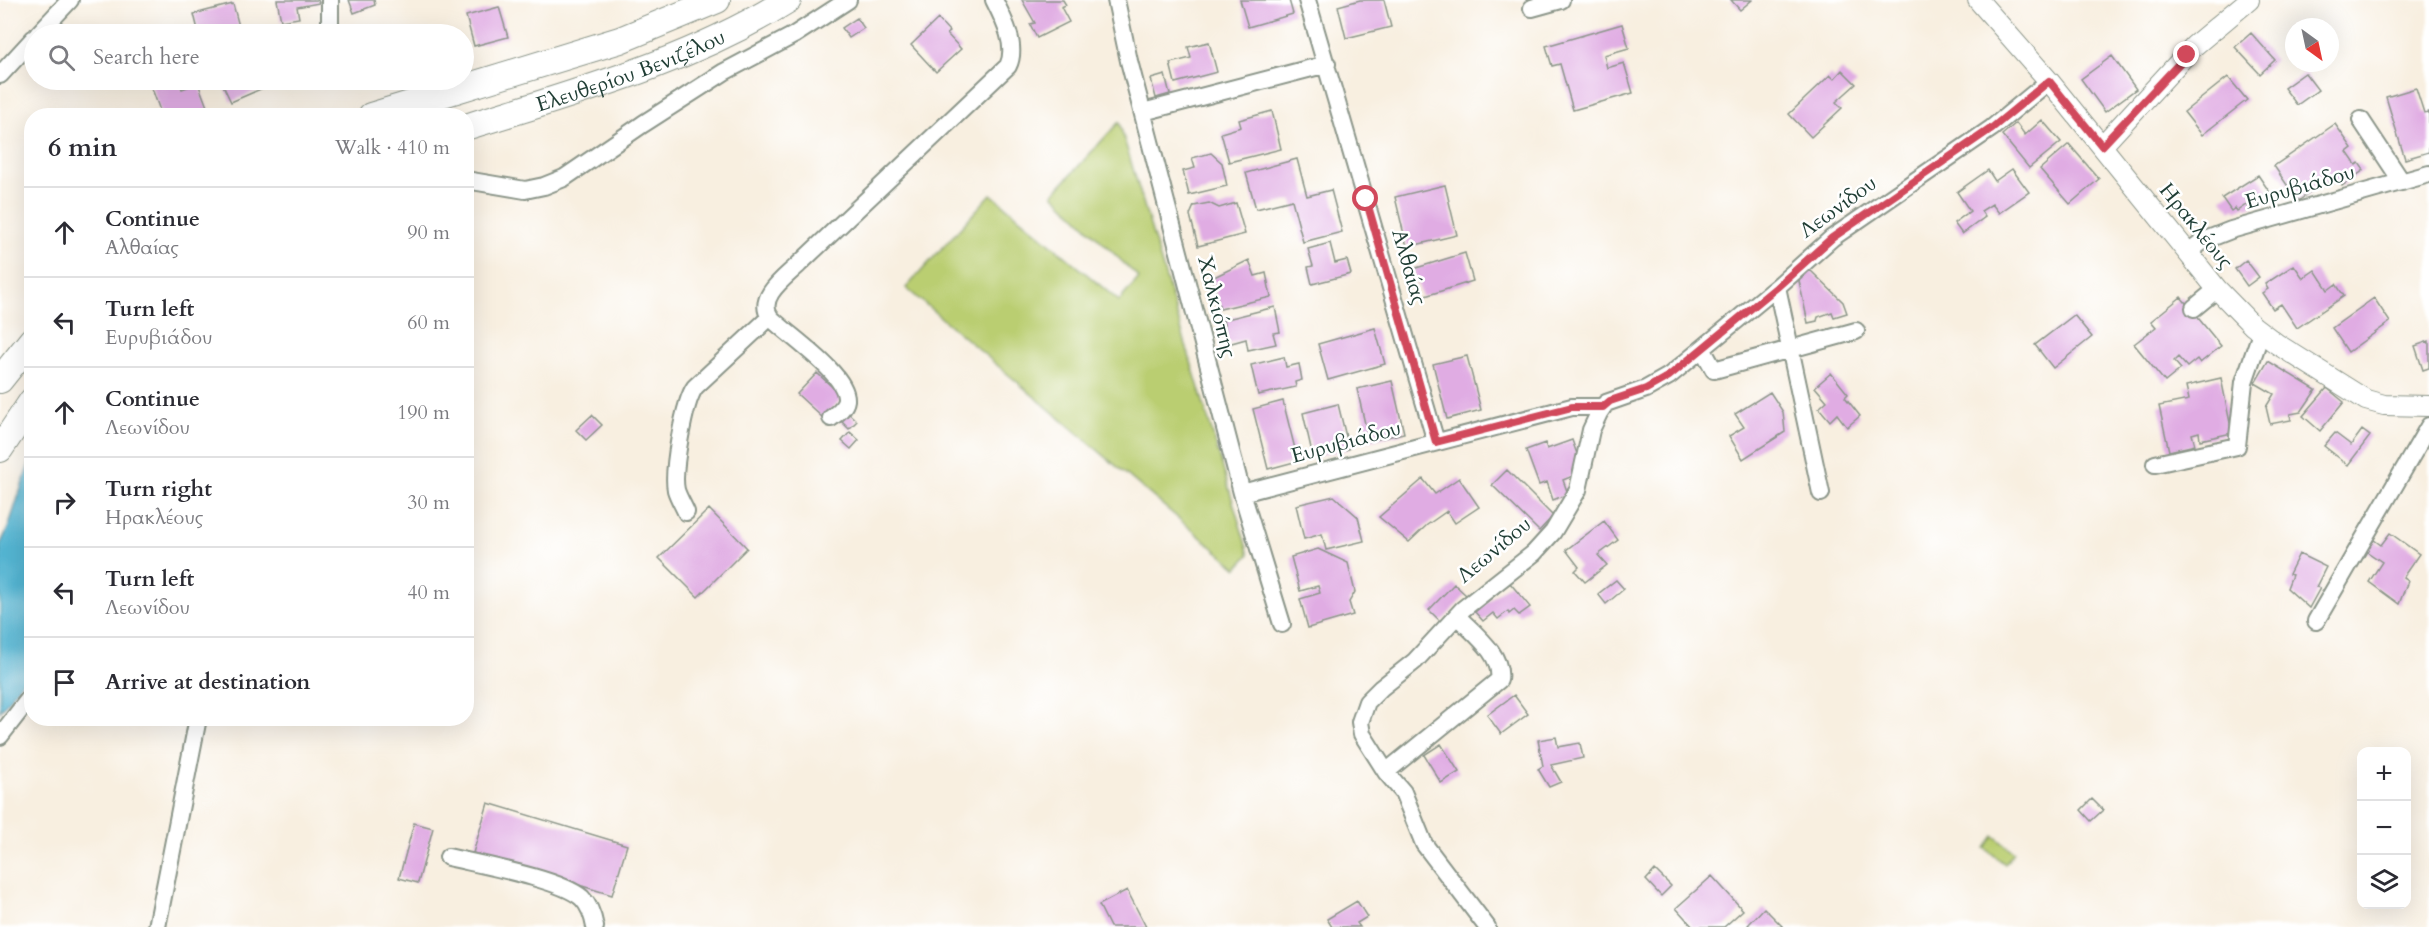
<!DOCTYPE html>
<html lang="en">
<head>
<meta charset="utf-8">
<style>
	body { margin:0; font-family:Cardo,serif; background:#f2f2f3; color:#2b2b33 }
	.controls { position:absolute; right:18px; bottom:18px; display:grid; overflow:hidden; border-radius:12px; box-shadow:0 6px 24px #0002 }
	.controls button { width:54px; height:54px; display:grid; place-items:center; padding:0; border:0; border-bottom:2px solid #e1e1e2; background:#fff; color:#2b2b33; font:30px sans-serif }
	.compass { position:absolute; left:2285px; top:18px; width:54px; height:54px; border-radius:50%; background:#fff; box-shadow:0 6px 24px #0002; rotate:147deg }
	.stop { position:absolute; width:18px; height:18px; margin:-14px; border:4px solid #d1495b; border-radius:50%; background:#fff }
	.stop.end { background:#d1495b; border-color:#fff; box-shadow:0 2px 6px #0008 }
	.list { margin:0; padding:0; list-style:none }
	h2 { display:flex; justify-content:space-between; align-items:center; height:78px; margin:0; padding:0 24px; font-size:26px }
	h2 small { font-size:20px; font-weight:400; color:#7c7c81 }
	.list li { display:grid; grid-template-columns:39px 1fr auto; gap:18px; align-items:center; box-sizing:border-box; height:90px; padding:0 24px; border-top:2px solid #e1e1e2 }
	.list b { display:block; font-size:22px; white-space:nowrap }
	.list p { margin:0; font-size:20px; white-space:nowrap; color:#7c7c81 }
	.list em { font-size:20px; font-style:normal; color:#7c7c81 }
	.icon { flex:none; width:33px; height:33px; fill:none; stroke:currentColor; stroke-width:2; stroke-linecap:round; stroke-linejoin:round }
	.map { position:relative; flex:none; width:2429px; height:927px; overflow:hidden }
	.search { position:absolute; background:#fff; box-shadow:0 6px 24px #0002; left:24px; top:24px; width:450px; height:66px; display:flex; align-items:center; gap:15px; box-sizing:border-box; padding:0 21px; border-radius:33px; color:#7c7c81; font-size:22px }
	.panel { position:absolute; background:#fff; box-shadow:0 6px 24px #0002; left:24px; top:108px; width:450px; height:618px; border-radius:24px }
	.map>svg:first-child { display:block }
	.green { fill:#bace71; stroke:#6c8652; stroke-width:1.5 }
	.water { fill:#53b4d1; stroke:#397882; stroke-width:1.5 }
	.building { fill:#e0ace3 }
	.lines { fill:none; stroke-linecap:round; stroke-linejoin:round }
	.minor-casing { stroke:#8c968a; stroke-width:20 }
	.tertiary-casing { stroke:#8c968a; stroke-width:22 }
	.primary-casing { stroke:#8c968a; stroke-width:28 }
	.minor { stroke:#fff; stroke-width:16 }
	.tertiary { stroke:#fff; stroke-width:20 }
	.primary { stroke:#fff; stroke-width:26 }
	.route { stroke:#d1495b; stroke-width:8 }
	.labels { text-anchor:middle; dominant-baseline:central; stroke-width:5; stroke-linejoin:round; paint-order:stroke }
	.street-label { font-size:21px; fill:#1f3d34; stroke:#fff }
</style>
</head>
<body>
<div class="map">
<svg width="2429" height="927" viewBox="0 0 2429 927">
	<rect width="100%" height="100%" fill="#fff"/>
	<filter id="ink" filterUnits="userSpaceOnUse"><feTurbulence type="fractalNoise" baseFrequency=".0167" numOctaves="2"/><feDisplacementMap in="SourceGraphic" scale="12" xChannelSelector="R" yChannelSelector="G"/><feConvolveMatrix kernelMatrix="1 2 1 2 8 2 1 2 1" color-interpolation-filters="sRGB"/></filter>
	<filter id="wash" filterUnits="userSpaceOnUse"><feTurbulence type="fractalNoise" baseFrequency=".008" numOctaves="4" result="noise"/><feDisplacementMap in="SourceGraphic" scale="24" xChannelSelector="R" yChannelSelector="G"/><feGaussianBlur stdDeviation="1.35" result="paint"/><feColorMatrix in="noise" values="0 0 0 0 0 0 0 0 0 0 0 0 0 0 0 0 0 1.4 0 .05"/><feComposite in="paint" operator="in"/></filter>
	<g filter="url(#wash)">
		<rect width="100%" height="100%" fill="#f8efe0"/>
		<!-- green -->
		<path class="green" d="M1119 122 1249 555 1237 568 906 288 991 194 1119 301 1139 278 1053 194Z
			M1994 836 2014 852 2005 864 1985 848Z"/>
		<!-- water -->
		<path class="water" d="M31 458V670L0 712V545L8 528Z"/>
		<g id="blocks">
			<!-- building -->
			<path class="building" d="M277 0H318L319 3 297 7 299 18 281 21Z
				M349 0H374L375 5 354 13Z
				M1022 0H1063L1066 5 1061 7 1069 22 1037 38 1030 24 1035 23Z
				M1240 0H1289L1293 14 1248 27Z
				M1360 0H1384L1391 27 1346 38 1338 6Z
				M1731 0H1752L1740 10Z
				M233 4 241 34H199L194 14Z
				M499 7 508 37 474 46 466 16Z
				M857 18 864 28 849 38 842 28Z
				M938 19 950 32 947 34 961 49 936 72 911 45Z
				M1622 24 1629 48 1604 55 1607 68 1624 63 1633 93 1573 110 1560 64 1552 66 1546 46Z
				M2251 33 2275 60 2260 74 2235 47Z
				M1209 42 1217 72 1175 83 1170 63 1191 58 1188 47Z
				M2112 56 2136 89 2105 112 2081 79Z
				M1842 70 1856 84 1836 102 1842 108 1811 137 1789 114 1830 75 1834 79Z
				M2305 73 2318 90 2297 105 2284 88Z
				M1165 75 1170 94 1156 98 1151 79Z
				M2228 77 2247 100 2202 135 2184 112Z
				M169 80H178L182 89 198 83 209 112 200 116H162L151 86Z
				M224 80H276L277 82 231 102 221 81Z
				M2416 88 2424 113 2429 112V152L2405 159 2386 97Z
				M1272 111 1281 149 1229 162 1221 133 1241 127 1239 120Z
				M2042 120 2061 142 2029 168 2002 135 2016 123 2025 135Z
				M2335 124 2352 148 2347 152 2356 165 2359 163 2364 170 2342 186 2338 181 2335 183 2333 180 2322 187 2321 185 2298 201 2274 166Z
				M2069 144 2099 179 2070 204 2040 169Z
				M1211 153 1222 163 1227 186 1189 195 1183 171 1195 168 1192 158Z
				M1297 159 1307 196 1331 190 1342 232 1303 242 1292 200 1256 209 1246 173Z
				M2012 169 2029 192 1999 213 1992 204 1981 211 1985 217 1962 234 1954 223 1970 211 1957 192 1988 170 1995 181Z
				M2258 175 2273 197 2265 203 2262 199 2249 208 2246 205 2237 211 2235 208 2231 211 2222 198Z
				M1445 185 1457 235 1407 247 1395 197Z
				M1209 203 1219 208 1236 203 1245 234 1198 246 1190 215 1194 206Z
				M1330 243 1335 263 1347 260 1351 274 1312 284 1308 267 1313 266 1308 249Z
				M1465 253 1473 281 1422 297 1413 269Z
				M1249 260 1255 276 1266 273 1271 297 1220 309 1212 278Z
				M2246 260 2259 277 2247 286 2235 269Z
				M2294 265 2303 278 2315 270 2328 290 2336 284 2344 296 2297 328 2281 304 2273 309 2262 293 2268 289 2265 284Z
				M1810 270 1843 302 1847 313 1834 317 1832 312 1818 317 1817 321 1808 323 1799 281Z
				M2181 297 2221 346 2200 363 2197 359 2187 367 2178 357 2174 361 2181 369 2165 382 2134 344 2156 327 2151 321Z
				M2374 298 2390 322 2348 352 2332 328Z
				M1275 307 1280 332 1273 333 1276 344 1248 350 1246 339 1228 344 1223 320Z
				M2074 315 2092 337 2053 368 2035 345Z
				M1375 328 1385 364 1328 380 1318 344Z
				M2429 341V368L2423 370 2415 346Z
				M1467 356 1481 410 1447 419 1433 364Z
				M1284 357 1286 367 1299 364 1302 380 1295 382 1296 387 1258 395 1251 365Z
				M2268 361 2316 390 2301 412 2290 414 2291 420 2270 424 2266 407 2274 394 2255 383Z
				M817 373 843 397 823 418 797 394Z
				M1831 373 1848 394 1845 397 1860 416 1847 427 1837 414 1830 421 1819 408 1827 401 1815 387Z
				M2221 378 2232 433 2200 440 2199 432 2192 434 2195 445 2169 451 2159 406 2189 400 2186 386Z
				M1392 381 1404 433 1369 441 1357 389Z
				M2327 388 2344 402 2320 431 2303 416Z
				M1770 392 1783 412 1785 432 1743 459 1729 436 1744 427 1735 414Z
				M1283 401 1298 461 1268 469 1253 409Z
				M1338 404 1349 449 1313 457 1303 413Z
				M847 412 857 421 849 429 840 420Z
				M592 415 602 425 586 440 576 430Z
				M2362 430 2370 436 2348 465 2324 446 2335 433 2351 445Z
				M850 432 859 440 851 449 842 441Z
				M1572 440 1577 454 1573 476 1563 480 1568 494 1553 500 1547 482 1539 485 1526 450 1545 443 1547 449Z
				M1507 470 1553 516 1539 531 1492 485Z
				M1459 478 1479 507 1455 523 1447 511 1427 525 1409 542 1379 517 1423 479 1435 494Z
				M1334 496 1358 517 1364 541 1326 550 1322 534 1304 539 1296 505Z
				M709 509 747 548 698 597 659 558Z
				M1604 521 1618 540 1598 555 1607 565 1585 582 1575 571 1579 567 1566 550Z
				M2390 533 2419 554 2403 577 2408 581 2399 604 2369 582 2382 562 2366 551 2374 540 2381 545Z
				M1318 549 1348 563 1355 592 1349 602 1353 615 1308 628 1300 599 1320 593 1318 586 1300 591 1291 557Z
				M2299 554 2326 567 2316 587 2320 588 2309 608 2287 588 2292 575 2289 574Z
				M1616 580 1624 589 1606 604 1598 594Z
				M1510 583 1530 607 1519 615 1514 610 1509 614 1508 611 1498 619 1493 613 1483 621 1475 612Z
				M1454 584 1466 595 1441 622 1429 610Z
				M1514 695 1528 714 1501 734 1487 715Z
				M1556 737 1558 747 1580 743 1583 758 1551 765 1561 782 1549 787 1538 769 1543 766 1538 740Z
				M1441 744 1459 772 1441 783 1424 755Z
				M2092 799 2103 810 2091 821 2081 810Z
				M488 803 627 845 612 895 473 853Z
				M414 823 433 828 418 883 399 878Z
				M1655 870 1671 886 1661 896 1646 880Z
				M1712 876 1743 910 1724 927H1693L1676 908Z
				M1127 890 1146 927H1110L1099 905Z
				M1357 901 1367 917 1357 923 1360 927H1332L1327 919Z
				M1764 908 1783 927H1751L1748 925Z"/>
		</g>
	</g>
	<g filter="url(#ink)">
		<use href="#blocks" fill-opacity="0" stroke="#8c968a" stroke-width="1.5"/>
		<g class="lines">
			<!-- minor casing -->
			<g class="minor-casing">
				<path id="minor" d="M1116 0 1129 61 1242 493 1282 624
					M1307 0 1436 442
					M1532 8 1561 0
					M38 34 70 0
					M319 34 330 31V0
					M0 75 34 38
					M1143 112 1327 64
					M2361 120 2402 182
					M466 180 525 190 544 186 564 178 643 124 724 72 794 35 848 0
					M2187 253 2203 241 2231 230 2429 174
					M1777 287 1821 493
					M2194 308 2217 289
					M1703 350 1714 370 1856 331
					M831 418C836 414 845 408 846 400 848 374 787 335 770 317 756 297 786 277 799 264L1008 66C1018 46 1003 18 994 0
					M2155 464 2237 446 2244 382 2261 333
					M1242 493 1572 407H1603
					M686 512C683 505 678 497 676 490 672 472 684 402 695 387L770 317
					M2316 621 2429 426
					M0 736 32 695
					M1386 772 1499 680C1503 654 1473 633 1457 616
					M448 857C477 864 561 879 582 898 590 906 593 916 595 927
					M157 927 198 718
					M1487 927 1424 844 1403 792 1386 772 1362 734 1360 722 1367 702 1381 688 1415 661 1463 609 1534 553 1553 532 1578 490 1591 430 1599 413 1606 403 1646 389 1669 376 1777 287 1832 238 1992 128 2049 81"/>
			</g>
			<!-- tertiary casing -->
			<g class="tertiary-casing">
				<path id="tertiary" d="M1978 0 2049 81 2217 289 2253 326 2277 344 2366 400 2384 405 2429 406
					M2102 146 2194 46 2249 0"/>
			</g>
			<!-- primary casing -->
			<g class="primary-casing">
				<g id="primary">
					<path d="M371 116 620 40 717 0"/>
					<path id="s1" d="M466 127C577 92 689 62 788 0"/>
					<path d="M0 380 32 340"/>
					<path d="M0 449 32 401"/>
				</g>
			</g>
			<!-- minor -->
			<use href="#minor" class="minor"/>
			<!-- tertiary -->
			<use href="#tertiary" class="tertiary"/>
			<!-- primary -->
			<use href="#primary" class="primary"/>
		</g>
	</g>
	<g class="lines" filter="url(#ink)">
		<!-- route -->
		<path class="route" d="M1366 199 1436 442 1572 407H1603L1610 401 1646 389 1669 376 1777 287 1832 238 1992 128 2049 81 2102 146 2187 55"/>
	</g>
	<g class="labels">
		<!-- street labels -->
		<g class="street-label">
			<text stroke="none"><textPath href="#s1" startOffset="174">Ελευθερίου Βενιζέλου</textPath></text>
			<text transform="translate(2300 187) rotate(-16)">Ευρυβιάδου</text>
			<text transform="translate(1838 207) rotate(-36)">Λεωνίδου</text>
			<text transform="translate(2196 226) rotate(51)">Ηρακλέους</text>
			<text transform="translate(1409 267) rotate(74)">Αλθαίας</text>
			<text transform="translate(1217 307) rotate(76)">Χαλκιόπης</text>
			<text transform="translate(1346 442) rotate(-15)">Ευρυβιάδου</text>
			<text transform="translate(1494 550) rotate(-40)">Λεωνίδου</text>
		</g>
	</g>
</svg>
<div class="controls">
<button>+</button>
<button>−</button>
<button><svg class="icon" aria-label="layers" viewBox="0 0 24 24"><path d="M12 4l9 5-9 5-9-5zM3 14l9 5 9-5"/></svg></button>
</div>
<svg class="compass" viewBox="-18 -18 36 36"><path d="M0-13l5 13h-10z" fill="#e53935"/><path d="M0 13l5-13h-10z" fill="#7c7c81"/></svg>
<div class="stop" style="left:1366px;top:199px"></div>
<div class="stop end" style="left:2187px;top:55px"></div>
<div class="search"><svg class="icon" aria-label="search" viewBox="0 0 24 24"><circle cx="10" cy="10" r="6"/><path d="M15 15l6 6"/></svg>Search here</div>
<section class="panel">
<h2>6 min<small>Walk · 410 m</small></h2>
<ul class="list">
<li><svg class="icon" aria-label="ahead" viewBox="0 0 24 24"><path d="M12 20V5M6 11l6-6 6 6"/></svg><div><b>Continue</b><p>Αλθαίας</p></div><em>90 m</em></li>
<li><svg class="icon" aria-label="left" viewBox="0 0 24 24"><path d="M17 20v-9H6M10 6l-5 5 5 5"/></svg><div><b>Turn left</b><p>Ευρυβιάδου</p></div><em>60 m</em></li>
<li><svg class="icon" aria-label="ahead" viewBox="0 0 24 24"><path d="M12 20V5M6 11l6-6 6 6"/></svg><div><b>Continue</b><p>Λεωνίδου</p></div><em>190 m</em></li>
<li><svg class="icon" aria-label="right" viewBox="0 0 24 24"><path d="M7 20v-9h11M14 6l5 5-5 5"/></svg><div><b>Turn right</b><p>Ηρακλέους</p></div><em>30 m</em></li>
<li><svg class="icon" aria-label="left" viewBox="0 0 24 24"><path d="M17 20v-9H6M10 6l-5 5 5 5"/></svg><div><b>Turn left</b><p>Λεωνίδου</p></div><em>40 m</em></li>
<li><svg class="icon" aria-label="arrive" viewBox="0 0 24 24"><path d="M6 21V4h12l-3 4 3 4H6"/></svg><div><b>Arrive at destination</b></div></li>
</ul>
</section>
</div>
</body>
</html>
